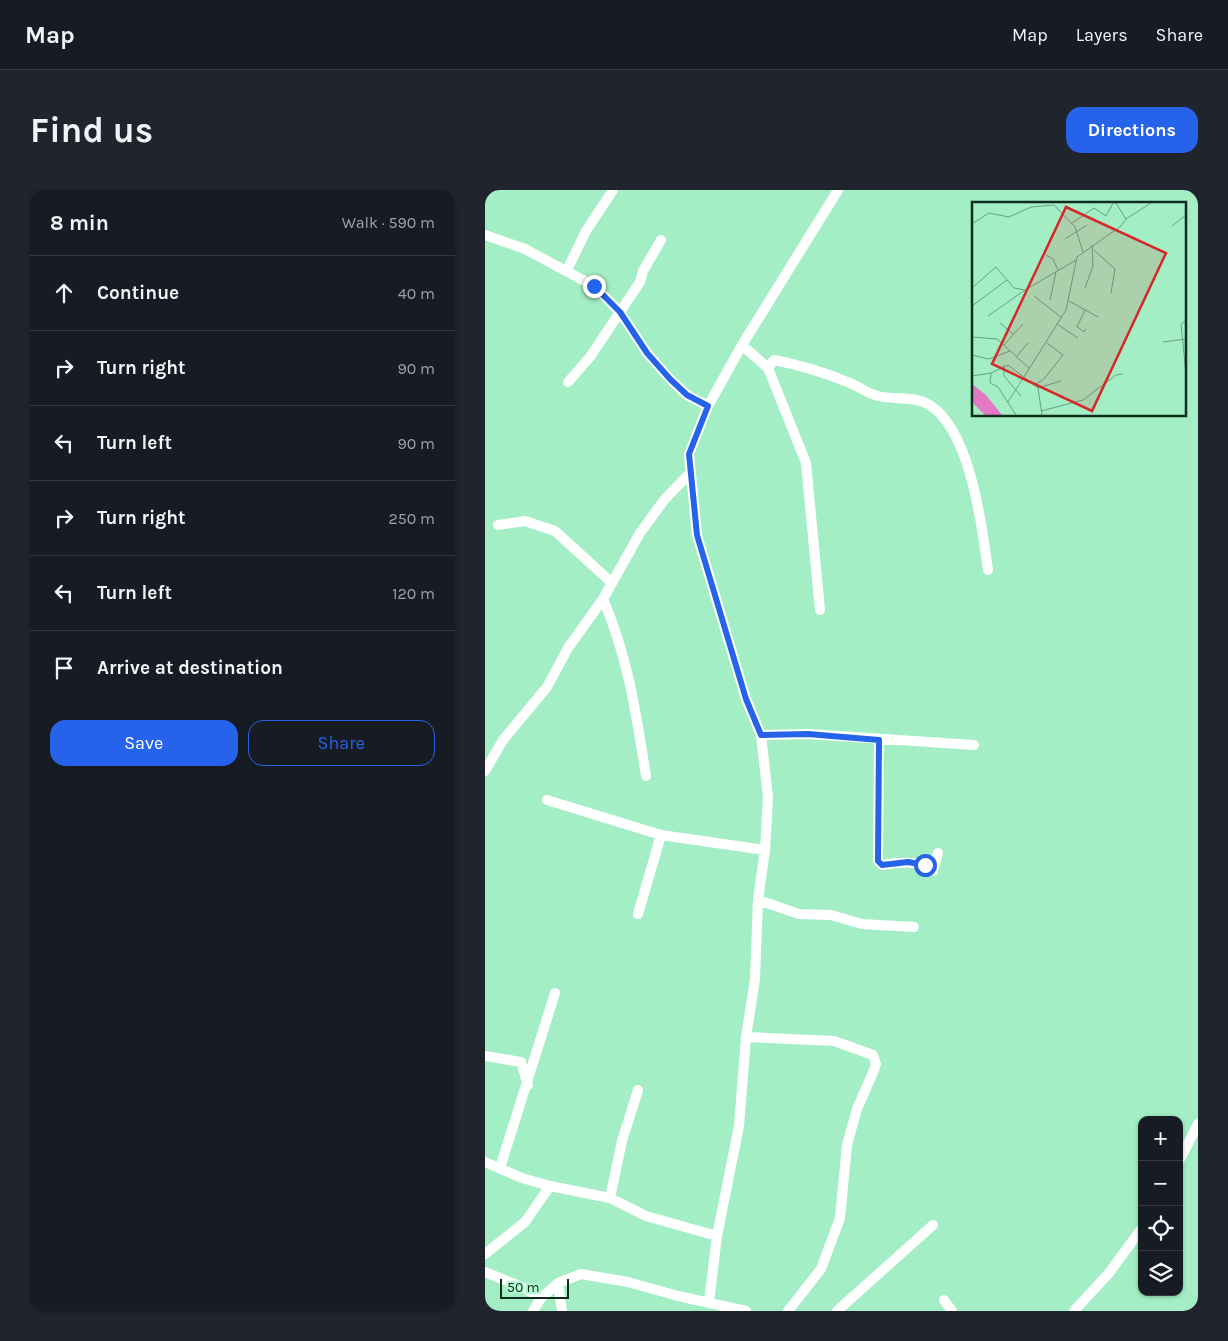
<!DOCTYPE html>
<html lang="en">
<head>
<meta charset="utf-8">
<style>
	body { margin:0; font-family:Karla,sans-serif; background:#20242c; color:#f1f3f6 }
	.controls { position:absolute; right:15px; bottom:15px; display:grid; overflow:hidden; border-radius:10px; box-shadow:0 1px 4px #0004 }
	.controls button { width:45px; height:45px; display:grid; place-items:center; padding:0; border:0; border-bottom:1px solid #363941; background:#171b24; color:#f1f3f6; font:25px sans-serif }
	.scale { position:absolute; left:15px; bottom:12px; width:69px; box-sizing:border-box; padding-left:5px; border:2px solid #0e2d1e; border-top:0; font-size:14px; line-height:18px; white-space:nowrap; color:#0e2d1e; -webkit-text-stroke:4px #b0fbd1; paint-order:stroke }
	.stop { position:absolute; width:15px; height:15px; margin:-11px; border:4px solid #2563eb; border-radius:50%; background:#fff }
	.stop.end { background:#2563eb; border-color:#fff; box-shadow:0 1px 5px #0008 }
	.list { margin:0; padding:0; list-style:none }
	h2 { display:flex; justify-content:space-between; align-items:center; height:65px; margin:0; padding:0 20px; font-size:21px }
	h2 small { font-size:16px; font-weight:400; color:#9ea1a6 }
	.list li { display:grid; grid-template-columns:32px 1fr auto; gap:15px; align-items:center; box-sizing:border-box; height:75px; padding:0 20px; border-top:1px solid #363941 }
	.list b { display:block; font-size:19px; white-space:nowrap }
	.list em { font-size:16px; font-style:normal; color:#9ea1a6 }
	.actions { display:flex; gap:10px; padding:15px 20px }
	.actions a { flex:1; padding:11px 0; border:1px solid #2563eb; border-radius:15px; text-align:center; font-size:18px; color:#2563eb }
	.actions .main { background:#2563eb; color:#fff }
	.icon { flex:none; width:28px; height:28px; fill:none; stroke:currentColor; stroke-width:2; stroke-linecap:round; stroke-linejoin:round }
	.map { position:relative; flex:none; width:713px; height:1121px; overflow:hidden; border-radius:15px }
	header { display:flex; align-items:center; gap:30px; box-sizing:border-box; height:70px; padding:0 25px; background:#171b24; border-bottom:1px solid #363941 }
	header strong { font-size:24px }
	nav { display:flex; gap:28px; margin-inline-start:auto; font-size:18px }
	.intro { display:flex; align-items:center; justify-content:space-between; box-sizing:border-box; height:120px; padding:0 30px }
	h1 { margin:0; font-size:35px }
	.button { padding:12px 22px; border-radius:15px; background:#2563eb; color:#fff; font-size:18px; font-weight:700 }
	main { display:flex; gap:30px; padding:0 30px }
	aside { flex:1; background:#171b24; border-radius:15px; box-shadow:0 1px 4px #0004 }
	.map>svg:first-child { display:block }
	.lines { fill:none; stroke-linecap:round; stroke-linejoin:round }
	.minor { stroke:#fff; stroke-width:10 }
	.route { stroke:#2563eb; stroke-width:6 }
	.inset-road { fill:none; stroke:#67a182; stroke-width:1 }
	.view { fill:#d62828; fill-opacity:0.15; stroke:#d62828; stroke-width:2.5 }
	.inset-edge { fill:none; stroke:#0e2d1e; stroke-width:2.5 }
</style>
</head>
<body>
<header>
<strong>Map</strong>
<nav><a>Map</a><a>Layers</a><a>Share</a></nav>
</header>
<div class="intro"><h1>Find us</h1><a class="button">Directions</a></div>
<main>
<aside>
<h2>8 min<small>Walk · 590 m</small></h2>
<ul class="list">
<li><svg class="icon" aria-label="ahead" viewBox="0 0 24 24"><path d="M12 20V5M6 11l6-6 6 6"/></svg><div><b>Continue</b></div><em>40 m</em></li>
<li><svg class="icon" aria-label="right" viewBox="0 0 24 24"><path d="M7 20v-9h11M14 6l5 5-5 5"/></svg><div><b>Turn right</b></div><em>90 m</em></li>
<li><svg class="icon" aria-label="left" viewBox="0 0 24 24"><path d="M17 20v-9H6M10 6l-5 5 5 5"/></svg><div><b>Turn left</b></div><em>90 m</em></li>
<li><svg class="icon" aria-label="right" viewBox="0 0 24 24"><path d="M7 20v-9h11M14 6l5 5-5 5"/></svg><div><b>Turn right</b></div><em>250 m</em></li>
<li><svg class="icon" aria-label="left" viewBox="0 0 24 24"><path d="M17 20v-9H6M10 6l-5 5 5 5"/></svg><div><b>Turn left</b></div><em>120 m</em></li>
<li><svg class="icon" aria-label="arrive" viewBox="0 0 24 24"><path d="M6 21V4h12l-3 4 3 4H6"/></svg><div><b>Arrive at destination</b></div></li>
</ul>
<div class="actions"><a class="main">Save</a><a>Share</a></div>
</aside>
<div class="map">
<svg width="713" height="1121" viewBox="0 0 713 1121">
	<rect width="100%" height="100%" fill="#a3eec4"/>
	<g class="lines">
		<!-- minor -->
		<path class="minor" d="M0 45 40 59 109 96 135 122 162 163 185 189 202 205 223 216
			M82 80 101 41 128 0
			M257 155 283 178 321 273 335 420
			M283 178 289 170C315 175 341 183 365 193 375 197 383 204 393 206 409 210 427 206 441 213 485 235 497 336 503 380
			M83 192 105 167 155 92 158 81 176 50
			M13 335 40 331 70 341 127 393
			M118 409C143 467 151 523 161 586
			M276 545 323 544 489 555
			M394 550 393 671 397 675C415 672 433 670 448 681L453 663
			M0 581 18 550 62 497 83 458 118 409 155 343 180 309 205 283
			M62 610 176 645 280 660
			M273 710 314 724 346 725 377 734 429 737
			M153 724 176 645
			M261 847 349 851 388 865 391 874 389 880 372 919 362 955 355 1028 336 1079 303 1121
			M0 866 36 872 43 895
			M694 971 713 934
			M0 972 37 988 65 996 125 1008 161 1026 232 1046
			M15 978 70 803
			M125 1008 137 951 153 900
			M0 1064 40 1032 65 996
			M0 1082 37 1097 56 1108
			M73 1093 77 1121
			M459 1110 467 1121
			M224 1112 232 1046 254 936 261 847 270 789 273 710 280 660 283 607 276 545 261 509 212 345 204 264 223 216 257 155 353 0
			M48 1121 56 1108 73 1093 96 1084 143 1092 193 1106 261 1121
			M352 1121 448 1035
			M589 1121 624 1083 657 1038"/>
	</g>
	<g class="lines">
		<!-- route -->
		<path class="route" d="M109 96 135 122 162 163 185 189 202 205 223 216 204 264 212 345 261 509 276 545 323 544 394 550 393 671 397 675 423 672 440 675"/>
	</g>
	<!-- overview -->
	<g transform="translate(487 12)">
		<rect width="214" height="214" fill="#a3eec4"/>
		<path d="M0 182 14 193 30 213H13L0 200Z" fill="#e378c5"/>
		<path class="inset-road" d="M144 1 154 17 179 1M100 21 122 6 134 14 141 1M0 22 17 11 37 15 59 5 82 3 103 25 111 50M200 24 214 13M93 37 115 23M122 48 143 67 139 91M74 53 81 57 86 68M0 86 24 65 42 86 53 88 104 58M113 86 121 64 120 43M62 94 90 116M78 98 84 70M97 99 126 115M0 104 35 78M113 108 105 125 112 130 114 127M16 114 53 88M214 119 209 122 214 172M28 121 41 132M85 122 106 136M0 135 25 137 58 167M191 140 214 137M32 143 51 122M0 153 17 157 38 149M45 154 56 141M32 163V174L49 194M19 171 18 181 26 185 44 213M0 174 19 171 36 163 66 186 70 213M52 175 94 108 105 55 149 24 154 17M62 183 72 177 91 153 75 141M66 186 89 179M35 201 52 175M69 209 111 198 144 173 151 172"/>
		<path class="view" d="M94 5 194 51 120 209 20 162Z"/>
		<rect width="214" height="214" class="inset-edge"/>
	</g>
</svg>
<div class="controls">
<button>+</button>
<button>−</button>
<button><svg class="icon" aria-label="locate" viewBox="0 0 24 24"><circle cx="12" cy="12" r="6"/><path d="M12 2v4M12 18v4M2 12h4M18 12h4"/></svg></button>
<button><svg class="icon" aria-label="layers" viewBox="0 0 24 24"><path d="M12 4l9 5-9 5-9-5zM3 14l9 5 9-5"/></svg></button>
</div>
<div class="scale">50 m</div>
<div class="stop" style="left:440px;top:675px"></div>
<div class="stop end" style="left:109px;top:96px"></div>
</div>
</main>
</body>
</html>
